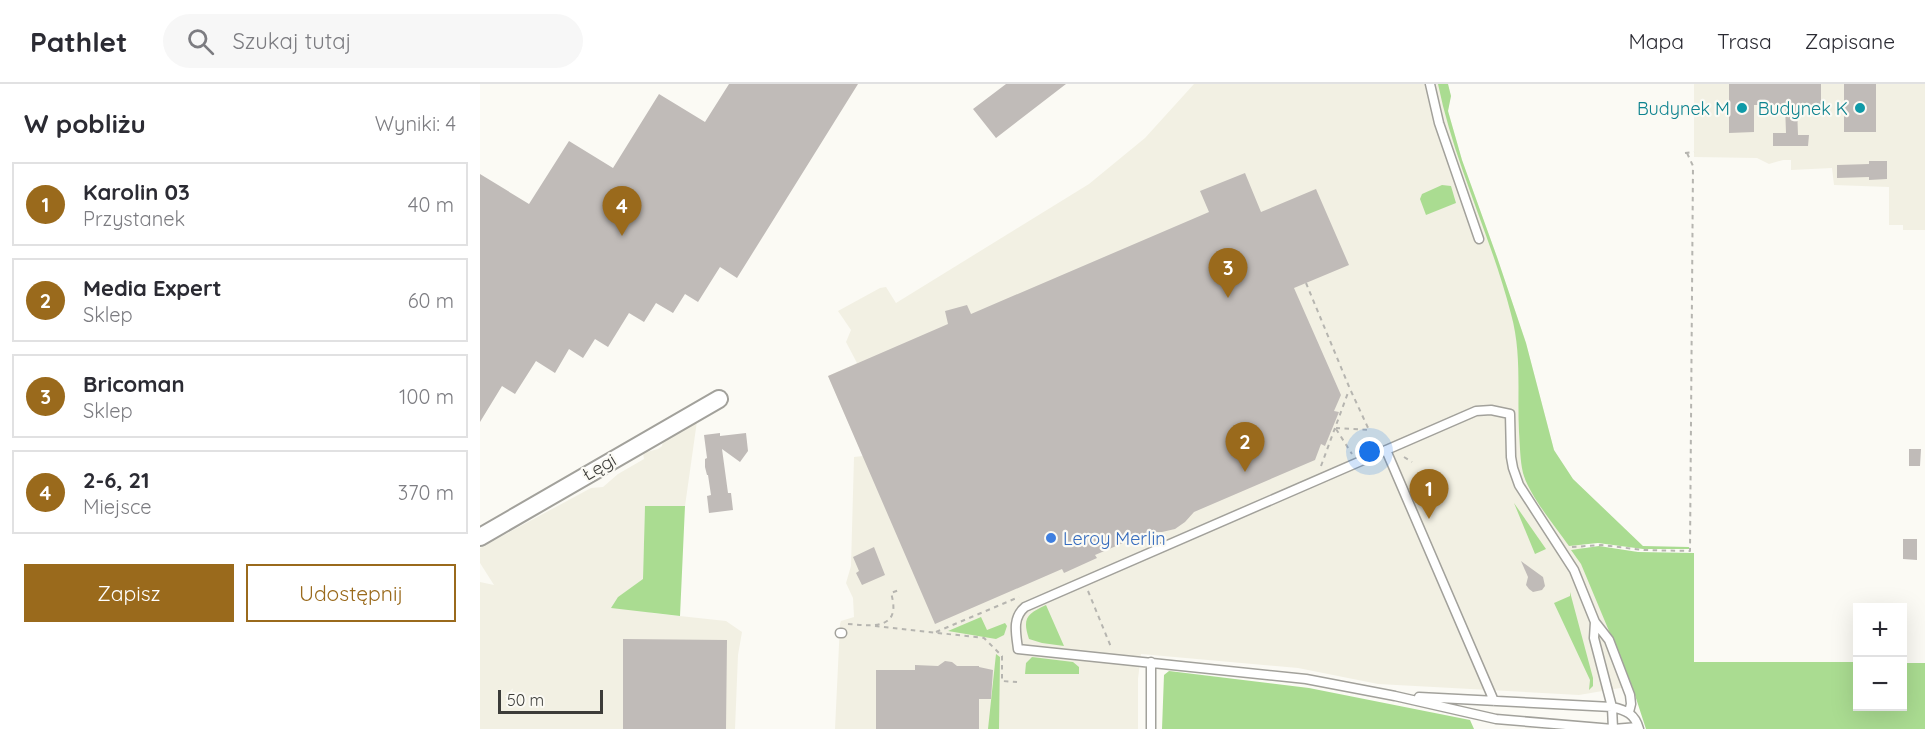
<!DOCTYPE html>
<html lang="pl">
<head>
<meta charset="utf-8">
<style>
	body { margin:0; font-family:Quicksand,sans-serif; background:#f7f7f7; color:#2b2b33 }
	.controls { position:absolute; right:18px; bottom:18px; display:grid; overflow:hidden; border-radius:0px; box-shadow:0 6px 24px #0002 }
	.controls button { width:54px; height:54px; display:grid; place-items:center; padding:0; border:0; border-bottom:2px solid #e1e1e2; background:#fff; color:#2b2b33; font:30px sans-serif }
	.scale { position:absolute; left:18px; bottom:15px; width:105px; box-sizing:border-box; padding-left:6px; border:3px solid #3c3c39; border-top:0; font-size:16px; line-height:21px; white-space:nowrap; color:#3c3c39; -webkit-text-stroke:4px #fbfaf4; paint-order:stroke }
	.you { position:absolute; left:890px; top:368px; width:21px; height:21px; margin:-15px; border:4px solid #fff; border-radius:50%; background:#1a73e8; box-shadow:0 0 0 9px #1a73e833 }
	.badge { display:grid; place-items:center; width:39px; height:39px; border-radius:50%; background:#9a6a1c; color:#fff; font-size:20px; font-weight:700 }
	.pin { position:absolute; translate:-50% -50px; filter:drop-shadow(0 2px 3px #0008) }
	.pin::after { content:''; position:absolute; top:32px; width:21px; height:18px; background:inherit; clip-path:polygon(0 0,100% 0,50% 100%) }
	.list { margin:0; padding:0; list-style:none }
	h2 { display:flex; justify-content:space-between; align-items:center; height:78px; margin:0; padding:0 24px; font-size:26px }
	h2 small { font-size:20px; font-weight:400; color:#7c7c81 }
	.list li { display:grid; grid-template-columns:39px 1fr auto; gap:18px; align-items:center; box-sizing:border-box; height:84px; margin:0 12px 12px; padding:0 12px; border:2px solid #e1e1e2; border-radius:0px }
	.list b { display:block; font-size:22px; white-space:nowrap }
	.list p { margin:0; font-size:20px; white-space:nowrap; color:#7c7c81 }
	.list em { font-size:20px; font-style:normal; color:#7c7c81 }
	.actions { display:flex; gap:12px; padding:18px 24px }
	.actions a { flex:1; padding:14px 0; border:2px solid #9a6a1c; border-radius:0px; text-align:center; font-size:21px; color:#9a6a1c }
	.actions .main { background:#9a6a1c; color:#fff }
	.icon { flex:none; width:33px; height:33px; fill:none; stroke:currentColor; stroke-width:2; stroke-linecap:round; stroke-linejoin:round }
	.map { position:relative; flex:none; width:1445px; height:645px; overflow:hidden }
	header { display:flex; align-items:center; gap:36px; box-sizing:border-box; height:84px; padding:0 30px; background:#fff; border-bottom:2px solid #e1e1e2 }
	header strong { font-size:28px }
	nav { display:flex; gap:33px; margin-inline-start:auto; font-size:21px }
	.search { width:420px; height:54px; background:#f7f7f7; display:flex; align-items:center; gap:15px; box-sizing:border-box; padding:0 21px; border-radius:33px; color:#7c7c81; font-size:22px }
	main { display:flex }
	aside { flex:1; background:#fff }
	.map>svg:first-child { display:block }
	.built { fill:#f2f0e3 }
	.green { fill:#aadc91 }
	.building { fill:#c0bbb8 }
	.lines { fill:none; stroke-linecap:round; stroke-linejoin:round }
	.lane-casing { stroke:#a2a19b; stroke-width:11 }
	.street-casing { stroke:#a2a19b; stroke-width:20 }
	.path { stroke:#b6b5b0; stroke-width:2; stroke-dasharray:4.5 4.5; stroke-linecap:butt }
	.lane { stroke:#fff; stroke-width:8 }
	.street { stroke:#fff; stroke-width:16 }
	.culture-dot { fill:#0f9aa8; stroke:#fbfaf4; stroke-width:2 }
	.shop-dot { fill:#3f7fe0; stroke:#fbfaf4; stroke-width:2 }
	.labels { text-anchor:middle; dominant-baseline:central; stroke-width:4.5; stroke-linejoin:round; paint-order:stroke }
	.culture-label { font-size:18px; fill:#0d838f; stroke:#fbfaf4; text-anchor:end }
	.street-label { font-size:18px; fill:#3c3c39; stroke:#fbfaf4 }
	.shop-label { font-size:18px; fill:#366cbe; stroke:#fbfaf4; text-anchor:start }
</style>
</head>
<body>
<header>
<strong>Pathlet</strong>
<div class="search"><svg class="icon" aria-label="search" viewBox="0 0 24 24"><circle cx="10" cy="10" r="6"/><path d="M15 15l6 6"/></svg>Szukaj tutaj</div>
<nav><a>Mapa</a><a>Trasa</a><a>Zapisane</a></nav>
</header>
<main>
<aside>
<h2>W pobliżu<small>Wyniki: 4</small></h2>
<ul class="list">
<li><span class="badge">1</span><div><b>Karolin 03</b><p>Przystanek</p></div><em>40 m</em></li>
<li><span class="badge">2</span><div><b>Media Expert</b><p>Sklep</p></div><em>60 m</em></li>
<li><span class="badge">3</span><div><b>Bricoman</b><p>Sklep</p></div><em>100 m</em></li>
<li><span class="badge">4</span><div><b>2-6, 21</b><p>Miejsce</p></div><em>370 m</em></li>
</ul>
<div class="actions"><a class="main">Zapisz</a><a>Udostępnij</a></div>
</aside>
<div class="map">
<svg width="1445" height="645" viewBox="0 0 1445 645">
	<rect width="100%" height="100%" fill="#fbfaf4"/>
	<!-- built -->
	<path class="built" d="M714 0H968L971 12 968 27 982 76 1017 173 1046 259 1074 366 1103 463 1127 531 1145 587 1152 602 1099 611 898 600 818 584 661 570 658 595V645H355L360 540 361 537 374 533 373 514 366 499 371 482 374 373 383 372 348 292 377 279 366 258 371 246 358 227 400 204 406 203 416 219 609 100 665 54Z
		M1214 0H1445V146H1423V141H1409V103L1354 101 1352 84 1311 86V76H1303L1289 80 1277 74 1214 73Z
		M217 337 205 422H165L163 496 138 513 172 529 246 537 262 548 258 571 255 645H0V498L14 501 0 479V464L111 404 123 403 138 390 164 375 163 369 178 365 182 362 183 357Z"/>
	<!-- green -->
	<path class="green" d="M958 0H968L971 12 968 27 982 76 1017 173 1046 259 1074 366 1093 395 1163 462 1209 463V465H1163L1118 459 1089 462C1075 442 1049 411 1043 389 1040 376 1040 361 1039 348 1037 308 1042 269 1031 230 1011 152 974 79 958 0Z
		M962 101 971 102 976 119 946 131 940 115 942 110Z
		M1034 419 1066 465 1055 470Z
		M165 422H205L200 532 131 524 138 513 163 495Z
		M1119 462 1158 468 1214 469V578H1377L1378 622H1422L1423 579H1445V645H1166L1152 602 1101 480 1091 466Z
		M1090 508 1113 594V602L1109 606 1110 596 1074 519 1090 512Z
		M566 521 584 562 562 559 549 555C542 534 547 530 566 521Z
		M501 533 507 546 525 539 527 542 524 551 516 555 468 547Z
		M516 570 520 573 519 645H508Z
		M552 573 593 578 599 583V590H545L546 579Z
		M689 587 829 604 990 636 994 645H682L684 591Z"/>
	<!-- building -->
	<path class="building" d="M249 0H378L257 194 240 183 218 218 205 210 193 229 176 219 164 238 149 229 128 263 115 255 103 274 89 265 75 289 56 277 35 310 22 302 0 338V90L49 120 89 57 133 84 179 10 225 38Z
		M526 0H586L516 54 493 25Z
		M1249 0H1341V23L1317 24 1318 51H1329L1328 62H1293V49H1306L1305 21H1274V48L1249 49Z
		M1364 0H1396V48H1364Z
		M1389 77H1407V95L1389 96V93L1357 94V81L1389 80Z
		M765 89 781 128 836 105 869 181 814 204 861 311 854 327 859 328 845 362 841 360 835 376 714 428 705 438 695 445 682 448H669L615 471 617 474 584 489 582 485 455 540 348 292 468 240 465 227 487 221 491 230 729 128 720 107Z
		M240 349V352L266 349 268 367 260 378 242 365 248 409H251L253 426 229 429 227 412 231 411 228 391H227L225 383V375L227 374 224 351Z
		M1429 365H1441L1440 382H1429Z
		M1423 455H1437V476L1423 475Z
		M394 463 405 491 382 501 376 489 379 487 373 473Z
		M1041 477 1063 493 1065 502 1062 506 1053 508 1049 505 1046 501 1048 493Z
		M143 555 247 556 246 645H143Z
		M465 577 472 578 477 582H499V583L513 586 511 615H499V645H396V586H435V581L458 582Z"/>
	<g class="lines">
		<!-- lane casing -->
		<g class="lane-casing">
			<path id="lane" d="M950 0 959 39 999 155
				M906 366 1014 617
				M1115 538 1114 554 1132 623 1133 645
				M360 549H362
				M939 613 1132 623C1146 626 1155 630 1159 645
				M1149 628 1151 620 1150 611 1129 556 1115 538 1094 486 1039 401 1033 384 1031 373 1030 330 1011 326 996 327 545 523C532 534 536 549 538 565L826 595 915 612 1016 635 1133 645 1158 643
				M671 645V578"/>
		</g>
		<!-- street casing -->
		<g class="street-casing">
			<path id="street" d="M0 453 239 315"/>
		</g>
		<!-- path -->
		<path class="path" d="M1205 69 1214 68
			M826 199 870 305 889 346 856 344
			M856 345 872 370
			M924 373 932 378
			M841 382 869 306
			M1092 463 1121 461 1164 466 1210 467 1213 82 1207 69
			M608 507 631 563
			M368 540C393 542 422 546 411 509L419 506
			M395 542 504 554 522 572V597L537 598
			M456 548 539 513"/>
		<!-- lane -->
		<use href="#lane" class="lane"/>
		<!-- street -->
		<use href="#street" class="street"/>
	</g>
	<!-- markers -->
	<g class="culture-dot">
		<circle cx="1262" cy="24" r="6"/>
		<circle cx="1380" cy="24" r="6"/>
	</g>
	<circle class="shop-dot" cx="571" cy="454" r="6"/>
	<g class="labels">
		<!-- culture labels -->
		<g class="culture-label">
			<text x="1250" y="24">Budynek M</text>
			<text x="1368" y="24">Budynek K</text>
		</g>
		<!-- street labels -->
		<g class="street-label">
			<text transform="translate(119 383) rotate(-30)">Łęgi</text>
		</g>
		<!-- shop labels -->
		<g class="shop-label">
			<text x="583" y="454">Leroy Merlin</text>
		</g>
	</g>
</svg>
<div class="controls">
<button>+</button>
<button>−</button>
</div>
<div class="scale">50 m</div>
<div class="you"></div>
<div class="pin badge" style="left:949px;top:435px">1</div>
<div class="pin badge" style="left:765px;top:388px">2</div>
<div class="pin badge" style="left:748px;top:214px">3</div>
<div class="pin badge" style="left:142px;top:152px">4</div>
</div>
</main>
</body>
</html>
